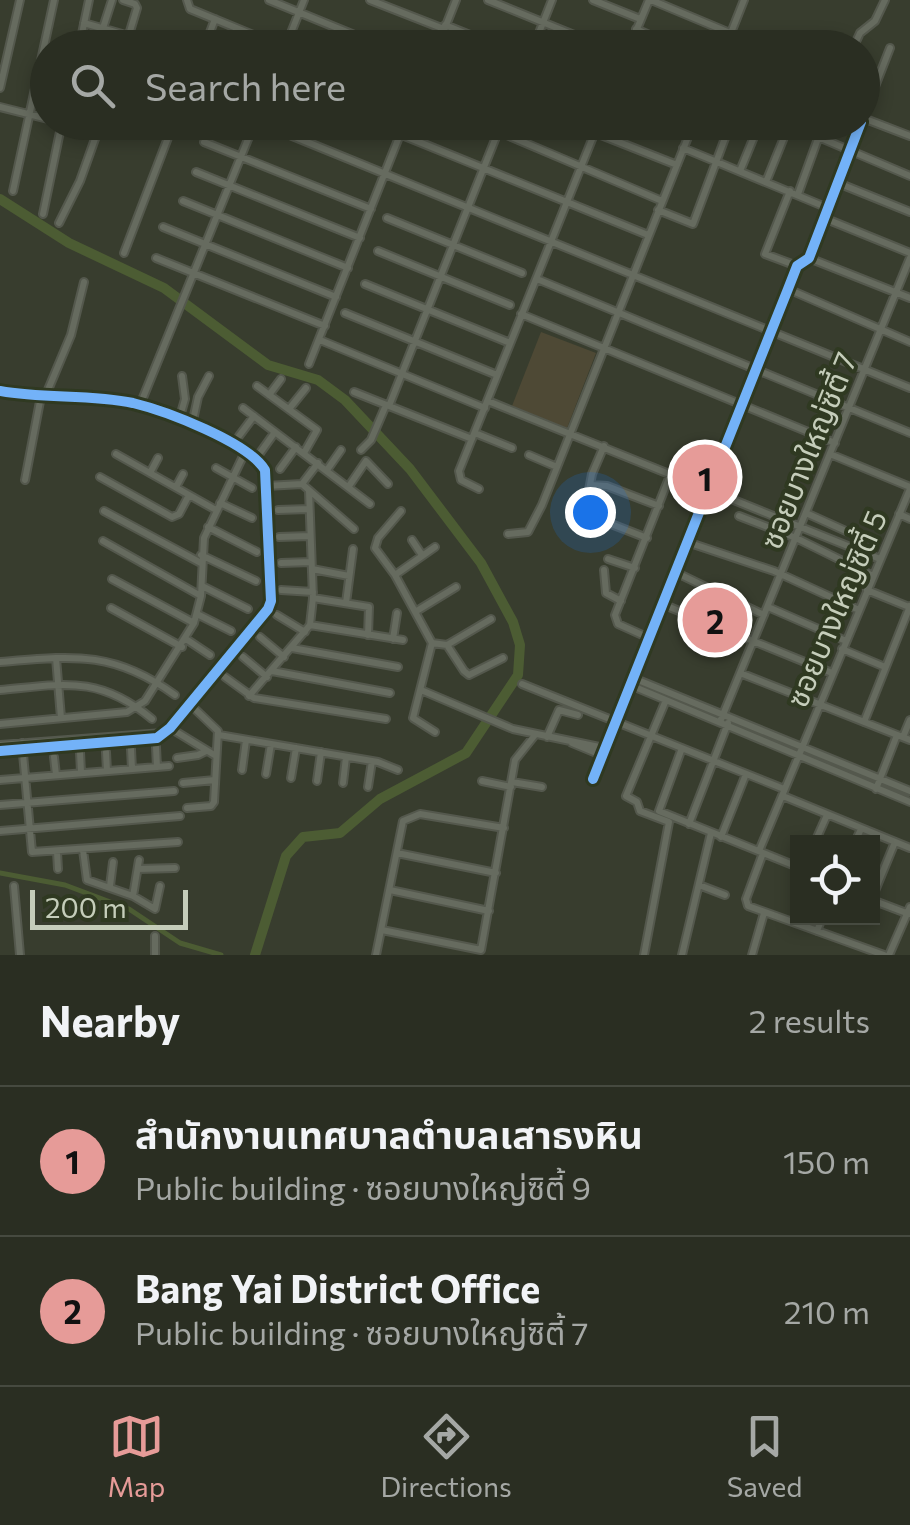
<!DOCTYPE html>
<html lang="en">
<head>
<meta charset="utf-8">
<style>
	body { margin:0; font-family:Commissioner,"Noto Sans Thai",sans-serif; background:#32362a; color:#f1f3f6 }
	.controls { position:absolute; right:30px; bottom:30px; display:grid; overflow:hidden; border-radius:0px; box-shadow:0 5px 15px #0003 }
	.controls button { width:90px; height:90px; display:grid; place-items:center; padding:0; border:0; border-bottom:2px solid #464a40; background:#2a2e22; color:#f1f3f6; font:50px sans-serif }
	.scale { position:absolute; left:30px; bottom:25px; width:158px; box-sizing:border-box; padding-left:10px; border:5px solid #c5cdba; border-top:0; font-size:28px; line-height:35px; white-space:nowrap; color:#c5cdba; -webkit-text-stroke:8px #2f3921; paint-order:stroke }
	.you { position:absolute; left:590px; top:512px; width:35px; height:35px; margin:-25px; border:8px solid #fff; border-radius:50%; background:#1a73e8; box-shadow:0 0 0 15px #1a73e833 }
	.badge { display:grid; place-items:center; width:65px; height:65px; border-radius:50%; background:#e69b98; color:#111; font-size:32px; font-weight:700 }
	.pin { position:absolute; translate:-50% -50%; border:5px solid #fff; box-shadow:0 2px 10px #0006 }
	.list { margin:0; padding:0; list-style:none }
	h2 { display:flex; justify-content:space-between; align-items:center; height:130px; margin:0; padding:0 40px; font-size:42px }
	h2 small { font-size:32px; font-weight:400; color:#a5a8a5 }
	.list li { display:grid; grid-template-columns:65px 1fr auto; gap:30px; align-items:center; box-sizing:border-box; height:150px; padding:0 40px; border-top:2px solid #464a40 }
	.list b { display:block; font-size:38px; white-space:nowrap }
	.list p { margin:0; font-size:32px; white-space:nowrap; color:#a5a8a5 }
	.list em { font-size:32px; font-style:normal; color:#a5a8a5 }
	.icon { flex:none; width:55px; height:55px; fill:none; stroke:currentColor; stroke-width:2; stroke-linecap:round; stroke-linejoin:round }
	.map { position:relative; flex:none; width:910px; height:955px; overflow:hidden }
	.search { position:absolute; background:#2a2e22; box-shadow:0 5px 15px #0003; left:30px; right:30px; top:30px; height:110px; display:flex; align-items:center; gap:25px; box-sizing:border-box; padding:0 35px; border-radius:55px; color:#a5a8a5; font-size:38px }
	.sheet { height:430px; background:#2a2e22 }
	nav { display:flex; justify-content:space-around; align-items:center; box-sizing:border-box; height:140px; border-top:2px solid #464a40; background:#2a2e22; font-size:28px; color:#a5a8a5 }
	nav a { display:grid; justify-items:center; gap:5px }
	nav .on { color:#e69b98 }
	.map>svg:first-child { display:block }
	.green { fill:#4e4935 }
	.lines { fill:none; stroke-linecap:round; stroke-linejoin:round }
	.canal { stroke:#4c5c33; stroke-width:5 }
	.river { stroke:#4c5c33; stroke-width:10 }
	.street-casing { stroke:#54584d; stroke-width:10 }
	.street { stroke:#666b5f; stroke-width:6 }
	.cycleway-casing { stroke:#2f3921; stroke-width:16 }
	.cycleway { stroke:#73b2f8; stroke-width:10 }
	.labels { text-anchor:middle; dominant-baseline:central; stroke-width:8; stroke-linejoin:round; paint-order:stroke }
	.street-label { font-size:30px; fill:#c5cdba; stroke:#2f3921 }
</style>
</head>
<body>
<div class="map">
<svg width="910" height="955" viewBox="0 0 910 955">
	<rect width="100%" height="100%" fill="#383d2e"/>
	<!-- green -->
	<path class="green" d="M541 332 596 353 567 428 512 406Z"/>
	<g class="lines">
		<!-- canal -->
		<path class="canal" d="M0 873 65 885 129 909 180 943 221 955"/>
		<!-- river -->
		<path class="river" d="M0 199 69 243 164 288 268 365 318 380 345 400 410 469 481 563 513 622 520 645 518 675 466 753 380 799 340 833 303 837 286 856 255 955"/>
		<!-- street casing -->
		<g class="street-casing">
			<path id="street" d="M123 0 135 4 137 8 125 48
				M187 0 190 9 285 48
				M269 0 386 48
				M370 0 444 29
				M488 0 606 48
				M593 0 640 19
				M651 0 730 33
				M84 23 129 36
				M445 25 502 48
				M103 28 112 0
				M636 29 679 48
				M79 48 89 0
				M204 48 215 19
				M285 48 304 0
				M437 48 456 0
				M533 48 552 0
				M629 48 649 0
				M725 48 744 0
				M853 48 860 33 875 21 885 0
				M0 88 20 0
				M862 90 872 94
				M0 107 48 119
				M863 118 910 136
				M862 120 890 48
				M258 122 910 388
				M370 122 648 235
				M476 122 662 201
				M581 122 597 129
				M670 122 690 131
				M783 122 910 176
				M596 133 677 165
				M204 142 371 209
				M683 148 828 208
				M740 171 760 122
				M196 172 360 238
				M766 182 789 125
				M838 183 910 212
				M13 191 54 0
				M790 191 765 254 797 266
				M798 194 824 122
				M183 201 348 268
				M658 210 693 224 731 122
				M43 214 62 122
				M387 218 522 273
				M824 218 910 253
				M59 223 80 181 101 122
				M163 227 336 297
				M378 251 510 305
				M124 253 174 122
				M156 258 325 326
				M809 258 910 298
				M537 279 910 433
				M365 284 510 343
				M788 289 910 342
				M345 313 497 375
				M521 314 835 443
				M320 340 485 408
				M309 364 405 122
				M257 386 317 430 304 453
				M0 391C44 399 90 394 133 403 166 411 248 442 265 470L271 601 268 609 170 728 157 738 0 751
				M354 392 472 439
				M269 395 281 379
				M45 397 71 335 84 282
				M488 401 880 559
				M140 405 255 122
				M389 406 502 122
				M243 408 370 504
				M289 409 306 388
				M179 420 185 399 182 376
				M192 425 198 397 209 376
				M475 433 512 448
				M239 436 254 416
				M361 450 371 440 386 405
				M260 453 275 432
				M116 454 216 510
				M830 454 910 487
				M529 455 557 467
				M216 468 252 488
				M280 469 296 447
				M327 470 341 450
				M150 473 158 458
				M100 477 172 517 179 514 189 495
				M25 480 41 396
				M302 484 354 529
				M591 485 607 486 659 506
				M266 486 302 484 318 463
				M349 486 366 461 388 484
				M176 487 183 474
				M479 489 461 480 459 471 599 122
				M220 503 252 518
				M278 510 309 509
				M104 511 201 563
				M401 511 378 538 375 548 395 575 432 643 413 718 435 732
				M806 513 848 532
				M899 514 910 519
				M739 516 796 538 873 576
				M575 522 587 501 592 474 604 446
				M606 522 647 538
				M208 527 257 552
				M508 534 528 532 542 505 694 122
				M279 537 310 536
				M412 540 422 555
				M103 541 201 596
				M687 542 774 571 859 610
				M201 555 256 581
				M608 559 635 568
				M281 563 311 562
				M312 569 349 576
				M604 570 606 593 621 601
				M675 572 764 615
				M395 575 435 547
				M112 579 194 623
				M202 586 248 609
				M281 590 313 592
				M867 590 909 607
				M313 598 369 607 368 635
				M346 603 353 549
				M662 604 832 673
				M768 607 846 641
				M111 608 182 647
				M415 612 456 587
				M197 614 231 631
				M277 615 305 632
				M310 625 403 640
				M260 637 284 657
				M649 638 618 624 615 615 671 473
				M186 639 210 655
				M393 639 397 613
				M432 643 447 645 491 619
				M447 645 464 671 469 675 503 658
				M292 648 398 667
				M842 649 885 667
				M243 657 267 677
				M56 658 61 718
				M0 662C72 656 113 650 175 695
				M272 671 390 693
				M740 673 910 740
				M225 677 254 698 386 719
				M633 678 910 791
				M522 684 784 789
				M630 685 910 802
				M0 690C64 684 99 675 152 719
				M421 690 513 729 604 748
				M249 696 310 625 313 598 309 491
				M720 722 910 258
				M864 722 910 606
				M0 724 127 712 145 701 194 623 201 596 204 538 245 452
				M170 728 216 756
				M219 735 378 762 398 770
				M547 737 559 710 578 715
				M903 737 910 720
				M22 743 32 852 178 842
				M572 743 601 755
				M0 745 163 733
				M156 747 157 767
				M682 748 659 811 798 867
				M131 749 132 769
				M80 752 81 772
				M106 752 107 771
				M54 757 56 775
				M177 758 198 755 206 751
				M242 770 246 740
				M266 774 271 744
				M291 778 296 748
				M593 779 788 289 797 266 809 258 861 122
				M0 780 169 766
				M317 781 321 752
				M482 781 511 787
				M512 782 542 787
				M183 783 215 780
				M343 783 346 757
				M368 787 372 761
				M876 789 897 735
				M783 796 910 848
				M0 805 174 791
				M187 808 211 806 214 802 218 731 196 710
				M689 824 728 723
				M0 831 180 816
				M721 837 746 774
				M815 842 827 815
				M855 842 861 829
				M83 850 87 880 133 896 155 909 160 886
				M759 851 910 489
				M57 852 58 869
				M397 853 496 873
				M763 853 746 899 748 906 884 955
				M138 869 175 868
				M699 885 725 895
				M14 886 20 955
				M110 886 113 862
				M390 890 489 911
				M133 896 139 860
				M872 898 895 842
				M872 900 909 914
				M382 930 481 950 515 760 535 735
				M817 931 822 918
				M155 936V955
				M376 955 403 821 420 814 504 828
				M644 955 669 822 640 811 637 802 626 796 666 700
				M682 955 711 833
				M752 955 764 913
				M889 955 910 907"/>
		</g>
		<!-- street -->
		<use href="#street" class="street"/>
		<!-- cycleway casing -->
		<g class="cycleway-casing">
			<path id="cycleway" d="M0 391C44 399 90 394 133 403 166 411 248 442 265 470L271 601 268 609 170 728 157 738 0 751
				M593 779 788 289 797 266 809 258 861 122"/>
		</g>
		<!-- cycleway -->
		<use href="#cycleway" class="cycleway"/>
	</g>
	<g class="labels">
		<!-- street labels -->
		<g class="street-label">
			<text transform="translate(807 450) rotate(-68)">ซอยบางใหญ่ซิตี้ 7</text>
			<text transform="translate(835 608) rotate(-67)">ซอยบางใหญ่ซิตี้ 5</text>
		</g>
	</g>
</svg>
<div class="controls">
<button><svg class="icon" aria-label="locate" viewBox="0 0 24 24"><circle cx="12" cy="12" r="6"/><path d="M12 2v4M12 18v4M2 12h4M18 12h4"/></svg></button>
</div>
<div class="scale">200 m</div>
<div class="you"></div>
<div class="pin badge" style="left:705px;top:477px">1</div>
<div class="pin badge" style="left:715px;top:620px">2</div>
<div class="search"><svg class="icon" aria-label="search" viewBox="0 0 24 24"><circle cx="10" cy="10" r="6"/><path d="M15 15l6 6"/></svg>Search here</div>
</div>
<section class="sheet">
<h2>Nearby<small>2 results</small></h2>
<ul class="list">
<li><span class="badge">1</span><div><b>สำนักงานเทศบาลตำบลเสาธงหิน</b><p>Public building · ซอยบางใหญ่ซิตี้ 9</p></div><em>150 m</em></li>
<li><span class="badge">2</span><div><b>Bang Yai District Office</b><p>Public building · ซอยบางใหญ่ซิตี้ 7</p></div><em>210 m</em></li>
</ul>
</section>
<nav>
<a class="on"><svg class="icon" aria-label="map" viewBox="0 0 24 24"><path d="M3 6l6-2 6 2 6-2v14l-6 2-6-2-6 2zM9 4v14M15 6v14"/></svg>Map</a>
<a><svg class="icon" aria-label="directions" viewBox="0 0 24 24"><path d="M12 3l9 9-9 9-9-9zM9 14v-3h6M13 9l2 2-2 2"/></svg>Directions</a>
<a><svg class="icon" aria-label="saved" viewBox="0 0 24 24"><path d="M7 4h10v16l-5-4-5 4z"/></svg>Saved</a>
</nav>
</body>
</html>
